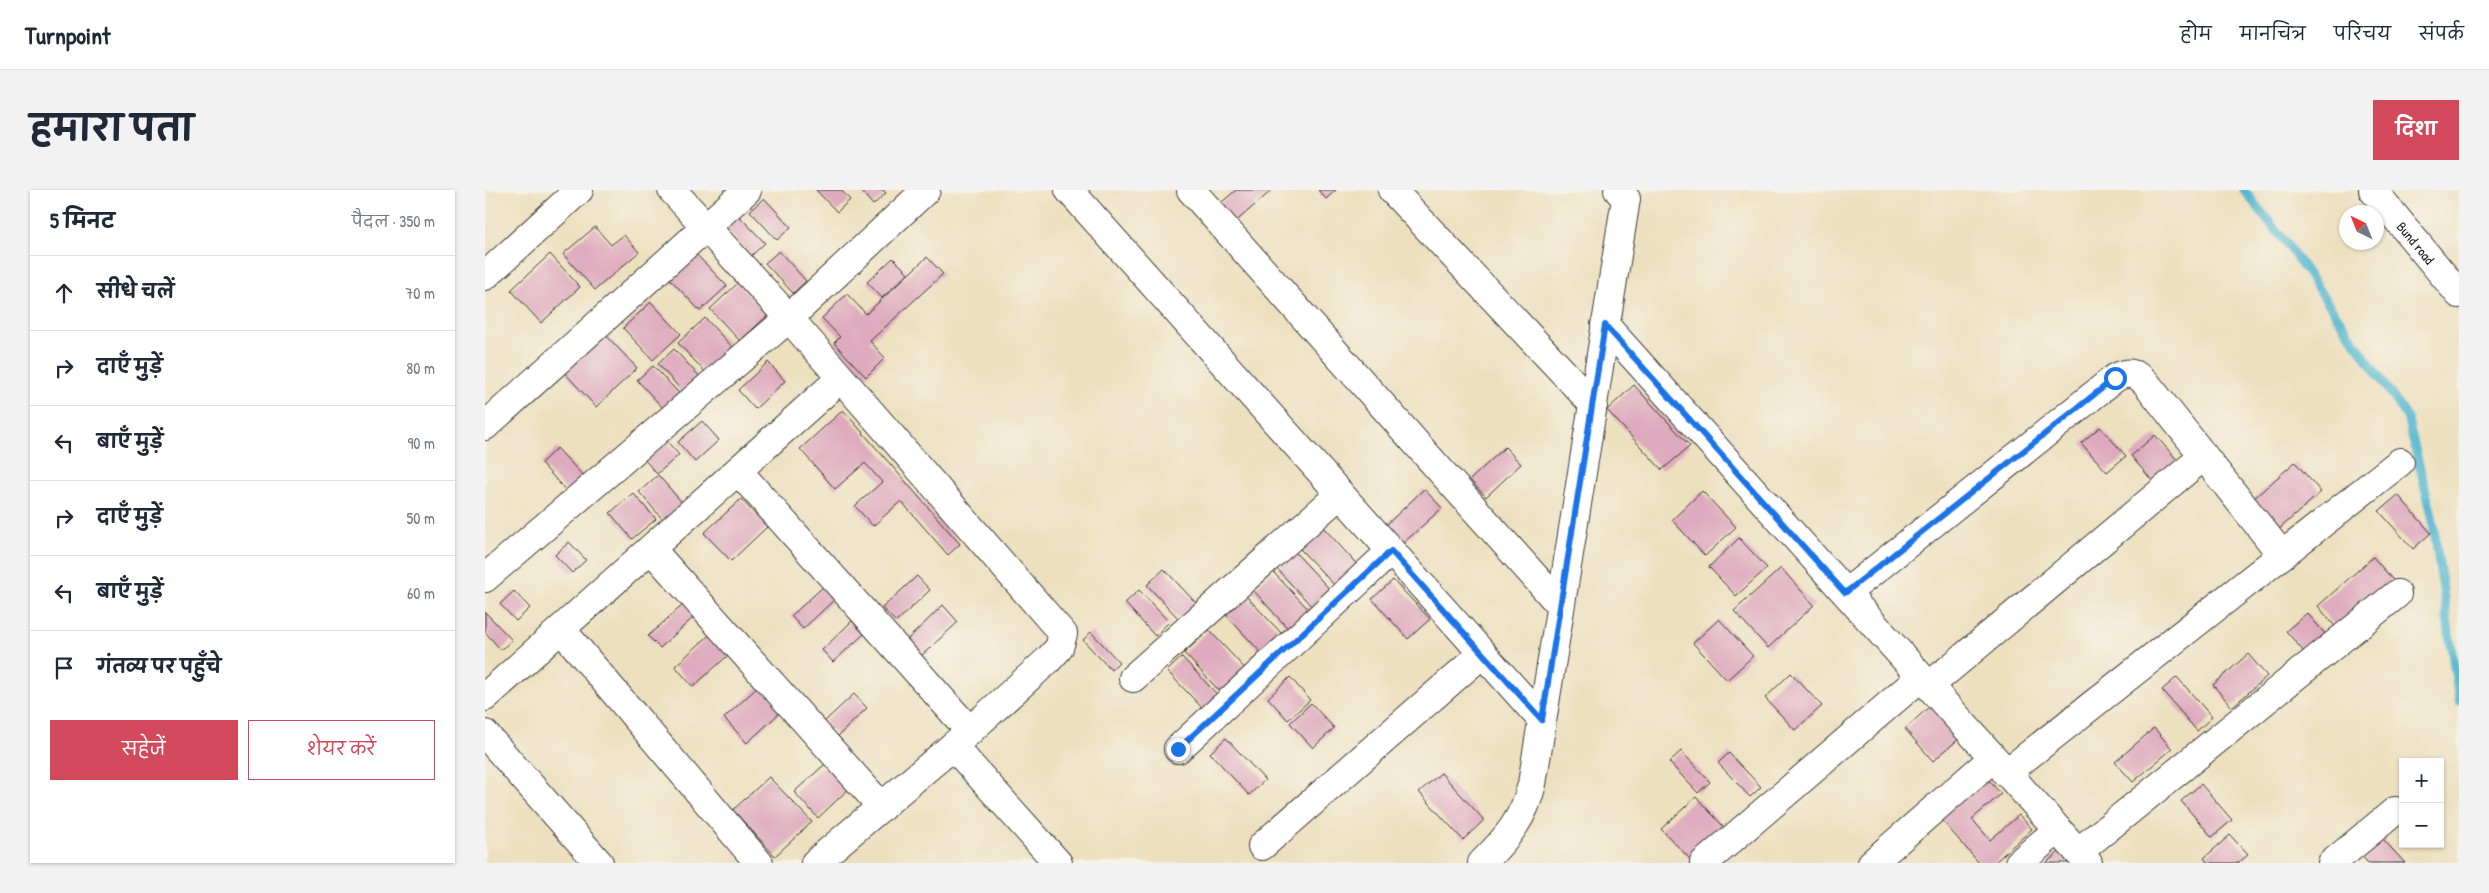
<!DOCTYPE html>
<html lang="hi">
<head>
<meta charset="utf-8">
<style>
	body { margin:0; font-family:"Patrick Hand","Playpen Sans Deva",sans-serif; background:#f2f2f3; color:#1f2937 }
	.controls { position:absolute; right:15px; bottom:15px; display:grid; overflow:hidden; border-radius:0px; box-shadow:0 1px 4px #0004 }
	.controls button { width:45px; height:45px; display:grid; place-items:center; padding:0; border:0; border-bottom:1px solid #e0e1e3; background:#fff; color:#1f2937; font:25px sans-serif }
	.compass { position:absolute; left:1854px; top:15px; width:45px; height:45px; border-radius:50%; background:#fff; box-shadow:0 1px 4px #0004; rotate:317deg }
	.stop { position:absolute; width:15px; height:15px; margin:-11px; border:4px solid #1a73e8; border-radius:50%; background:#fff }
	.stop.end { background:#1a73e8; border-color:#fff; box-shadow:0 1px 5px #0008 }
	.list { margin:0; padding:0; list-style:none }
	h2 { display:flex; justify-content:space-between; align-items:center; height:65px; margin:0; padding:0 20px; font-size:21px }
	h2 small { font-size:16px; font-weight:400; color:#747a83 }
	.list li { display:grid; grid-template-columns:32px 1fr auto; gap:15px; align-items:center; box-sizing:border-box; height:75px; padding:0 20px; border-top:1px solid #e0e1e3 }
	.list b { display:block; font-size:19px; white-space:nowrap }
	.list em { font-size:16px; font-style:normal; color:#747a83 }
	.actions { display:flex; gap:10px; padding:15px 20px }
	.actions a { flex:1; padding:11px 0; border:1px solid #d1495b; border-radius:0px; text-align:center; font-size:18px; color:#d1495b }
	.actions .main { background:#d1495b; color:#fff }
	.icon { flex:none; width:28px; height:28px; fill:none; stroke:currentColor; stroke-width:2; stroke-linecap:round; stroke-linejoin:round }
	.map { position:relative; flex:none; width:1974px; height:673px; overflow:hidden; border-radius:0px }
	header { display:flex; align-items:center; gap:30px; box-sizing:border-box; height:70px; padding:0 25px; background:#fff; border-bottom:1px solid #e0e1e3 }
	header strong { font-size:24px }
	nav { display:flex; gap:28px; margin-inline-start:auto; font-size:18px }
	.intro { display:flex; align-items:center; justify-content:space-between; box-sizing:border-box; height:120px; padding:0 30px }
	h1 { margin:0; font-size:35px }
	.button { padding:12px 22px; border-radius:0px; background:#d1495b; color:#fff; font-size:18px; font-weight:700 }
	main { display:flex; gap:30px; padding:0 30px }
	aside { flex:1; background:#fff; border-radius:0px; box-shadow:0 1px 4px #0004 }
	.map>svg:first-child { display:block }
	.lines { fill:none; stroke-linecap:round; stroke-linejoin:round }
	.stream { stroke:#4fb5ce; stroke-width:9 }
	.building { fill:#deabbe }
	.minor-casing { stroke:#3b3934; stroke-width:30 }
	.minor { stroke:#fff; stroke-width:28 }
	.route { stroke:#1a73e8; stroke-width:6 }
	.labels { text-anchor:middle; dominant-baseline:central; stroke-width:4; stroke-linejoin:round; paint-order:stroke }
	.street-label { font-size:14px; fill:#1c1c1c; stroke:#f7f3e8 }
</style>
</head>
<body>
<header>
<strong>Turnpoint</strong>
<nav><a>होम</a><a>मानचित्र</a><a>परिचय</a><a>संपर्क</a></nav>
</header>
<div class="intro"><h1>हमारा पता</h1><a class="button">दिशा</a></div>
<main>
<aside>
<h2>5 मिनट<small>पैदल · 350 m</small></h2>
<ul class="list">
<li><svg class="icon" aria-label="ahead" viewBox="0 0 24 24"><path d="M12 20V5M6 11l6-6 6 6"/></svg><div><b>सीधे चलें</b></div><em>70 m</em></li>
<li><svg class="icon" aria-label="right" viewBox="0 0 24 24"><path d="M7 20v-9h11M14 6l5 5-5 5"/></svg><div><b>दाएँ मुड़ें</b></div><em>80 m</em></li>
<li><svg class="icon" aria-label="left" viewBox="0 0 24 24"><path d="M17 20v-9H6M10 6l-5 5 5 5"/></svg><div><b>बाएँ मुड़ें</b></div><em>90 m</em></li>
<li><svg class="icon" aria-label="right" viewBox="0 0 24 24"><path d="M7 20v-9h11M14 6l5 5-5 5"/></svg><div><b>दाएँ मुड़ें</b></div><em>50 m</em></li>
<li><svg class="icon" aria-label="left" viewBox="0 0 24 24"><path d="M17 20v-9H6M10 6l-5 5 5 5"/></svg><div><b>बाएँ मुड़ें</b></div><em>60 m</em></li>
<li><svg class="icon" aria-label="arrive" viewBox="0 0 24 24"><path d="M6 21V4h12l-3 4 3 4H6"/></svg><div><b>गंतव्य पर पहुँचे</b></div></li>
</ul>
<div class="actions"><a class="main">सहेजें</a><a>शेयर करें</a></div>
</aside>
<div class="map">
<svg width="1974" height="673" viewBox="0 0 1974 673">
	<rect width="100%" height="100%" fill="#f7f3e8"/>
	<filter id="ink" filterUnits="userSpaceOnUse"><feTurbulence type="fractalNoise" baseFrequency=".02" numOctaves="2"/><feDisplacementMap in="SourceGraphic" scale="10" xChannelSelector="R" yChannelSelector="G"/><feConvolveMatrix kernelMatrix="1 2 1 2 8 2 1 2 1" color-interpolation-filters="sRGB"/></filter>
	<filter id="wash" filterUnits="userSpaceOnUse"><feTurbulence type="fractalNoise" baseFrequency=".0096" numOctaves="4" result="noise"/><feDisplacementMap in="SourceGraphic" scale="20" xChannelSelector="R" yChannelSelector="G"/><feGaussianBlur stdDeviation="1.12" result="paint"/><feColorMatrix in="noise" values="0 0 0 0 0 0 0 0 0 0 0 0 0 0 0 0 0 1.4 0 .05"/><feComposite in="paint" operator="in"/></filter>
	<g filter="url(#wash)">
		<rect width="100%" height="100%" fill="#ede0bf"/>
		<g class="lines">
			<!-- stream -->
			<path class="stream" d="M1759 0 1802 54 1922 227 1947 325 1974 511"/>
		</g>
		<g id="blocks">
			<!-- building -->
			<path class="building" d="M331 0H356L365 10 352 22Z
				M375 0H398L401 3 388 15Z
				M751 0H787L747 35 731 17Z
				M833 0H851L841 9Z
				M279 8 306 37 292 50 265 21Z
				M254 26 280 53 266 66 241 38Z
				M110 37 126 55 139 45 154 62 110 100 78 64Z
				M294 61 321 91 308 103 280 73Z
				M210 63 242 96 215 121 184 88Z
				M65 64 95 97 56 133 26 100Z
				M442 67 458 84 385 151 400 168 381 187 349 153 355 147 337 128 362 104 381 124Z
				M408 68 423 83 397 108 382 92Z
				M253 93 283 125 255 151 225 119Z
				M166 112 196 144 168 170 138 138Z
				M220 128 250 160 223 185 193 153Z
				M119 143 152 178 111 217 78 181Z
				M189 159 215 187 198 202 173 174Z
				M283 172 300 191 270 219 253 200Z
				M168 176 194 203 178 218 152 190Z
				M1149 195 1205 256 1177 280 1122 220Z
				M358 220 475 354 463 365 416 311 388 336 370 316 397 292 380 273 350 299 315 259Z
				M217 231 234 250 210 272 193 252Z
				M1615 237 1641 266 1622 282 1596 253Z
				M1670 245 1694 272 1670 294 1646 266Z
				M180 249 194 265 172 284 158 268Z
				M1020 257 1036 274 1001 307 985 290Z
				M72 258 103 291 86 306 56 273Z
				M1810 272 1836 302 1793 340 1767 310Z
				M173 285 200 316 181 333 154 302Z
				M939 299 957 318 915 356 898 338Z
				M1217 301 1251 337 1220 366 1187 330Z
				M148 303 171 329 147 349 125 323Z
				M1913 305 1946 343 1928 359 1894 321Z
				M256 309 282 337 246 371 219 343Z
				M838 337 877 380 855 401 815 359Z
				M1254 348 1282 378 1251 406 1224 377Z
				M84 352 101 370 87 383 70 365Z
				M810 362 849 404 831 421 792 379Z
				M1888 367 1908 390 1852 439 1833 416Z
				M1296 378 1329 415 1283 458 1249 421Z
				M679 379 711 413 694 429 662 395Z
				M788 382 829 425 808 444 768 400Z
				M432 386 445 400 411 432 397 418Z
				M908 390 945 429 923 449 887 409Z
				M339 396 351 408 318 439 306 426Z
				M654 400 684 432 670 446 640 413Z
				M29 401 45 418 31 431 15 414Z
				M761 406 802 449 781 468 741 425Z
				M200 413 211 425 175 458 163 446Z
				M458 415 473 432 436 466 422 450Z
				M0 422 27 450 16 460 0 442Z
				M1822 423 1841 445 1820 463 1801 441Z
				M1234 429 1268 466 1242 490 1208 453Z
				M367 431 379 444 348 472 337 460Z
				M231 439 250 459 208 497 190 476Z
				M724 440 765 484 740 507 699 463Z
				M606 442 634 472 626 480 598 450Z
				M1763 464 1782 486 1747 517 1728 495Z
				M697 467 738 511 723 524 682 481Z
				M1306 483 1337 516 1310 540 1280 508Z
				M805 487 825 510 803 530 783 508Z
				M1692 487 1727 527 1712 541 1677 500Z
				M275 495 298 520 262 553 239 528Z
				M369 504 382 518 353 546 339 532Z
				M826 513 849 538 828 558 805 533Z
				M1447 514 1476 547 1448 571 1420 539Z
				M1669 538 1687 559 1648 592 1630 572Z
				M741 548 780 590 764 605 725 563Z
				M1196 561 1225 592 1213 603 1184 572Z
				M1244 563 1276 597 1265 607 1233 573Z
				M348 567 371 592 333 628 309 602Z
				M956 583 999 630 978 650 934 602Z
				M284 587 327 632 290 666 248 620Z
				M1501 587 1516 604 1487 629 1505 650 1534 625 1547 639 1509 673H1494L1454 627Z
				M1716 594 1747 630 1727 647 1696 611Z
				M1211 607 1240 638 1206 670 1176 639Z
				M1745 645 1763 665 1753 673H1723L1719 668Z
				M1896 647 1920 673H1883L1876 665Z
				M1574 662 1583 673H1561Z"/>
		</g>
	</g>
	<g filter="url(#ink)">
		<use href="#blocks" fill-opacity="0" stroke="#3b3934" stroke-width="1"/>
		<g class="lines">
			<!-- minor casing -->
			<g class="minor-casing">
				<g id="minor">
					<path d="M187 0 304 128 578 444 574 458 563 470 468 556 330 673"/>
					<path d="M584 0 1057 530"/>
					<path d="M706 0 1075 415"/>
					<path d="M907 0 1108 214"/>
					<path id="s1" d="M1888 0 1974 104"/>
					<path d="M0 86 94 0"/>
					<path d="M1120 135 1603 673"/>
					<path d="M0 236 262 0"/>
					<path d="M253 281 485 541"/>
					<path d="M166 359 397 617"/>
					<path d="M0 388 304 128 441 0"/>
					<path d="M1361 403 1630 188C1644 181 1650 182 1661 193L1797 365"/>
					<path d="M76 439 274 673"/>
					<path d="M648 488 855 304"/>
					<path d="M1444 496 1719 266"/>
					<path d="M0 507 355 189"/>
					<path d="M0 544 114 673"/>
					<path d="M468 556 573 673"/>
					<path d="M693 559 906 361"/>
					<path d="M1521 583 1915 272"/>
					<path d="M777 656 997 464"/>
					<path d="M1593 662 1912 404"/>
					<path d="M997 673C1021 649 1039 629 1047 594L1141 9 1133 0"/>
					<path d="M1219 673 1436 487"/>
					<path d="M1387 673 1508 568"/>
					<path d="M1534 673 1572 640"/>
					<path d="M1847 673 1910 621"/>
				</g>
			</g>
			<!-- minor -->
			<use href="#minor" class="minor"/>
		</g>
	</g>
	<g class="lines" filter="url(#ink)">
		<!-- route -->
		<path class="route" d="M693 559 906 361 1057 530 1120 135 1360 403 1630 188"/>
	</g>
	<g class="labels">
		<!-- street labels -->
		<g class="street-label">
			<text stroke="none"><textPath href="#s1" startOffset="68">Bund road</textPath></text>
		</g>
	</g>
</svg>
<div class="controls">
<button>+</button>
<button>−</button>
</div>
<svg class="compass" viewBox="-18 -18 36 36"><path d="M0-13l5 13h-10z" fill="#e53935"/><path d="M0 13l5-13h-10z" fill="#747a83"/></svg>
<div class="stop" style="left:1630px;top:188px"></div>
<div class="stop end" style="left:693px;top:559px"></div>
</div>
</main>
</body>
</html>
